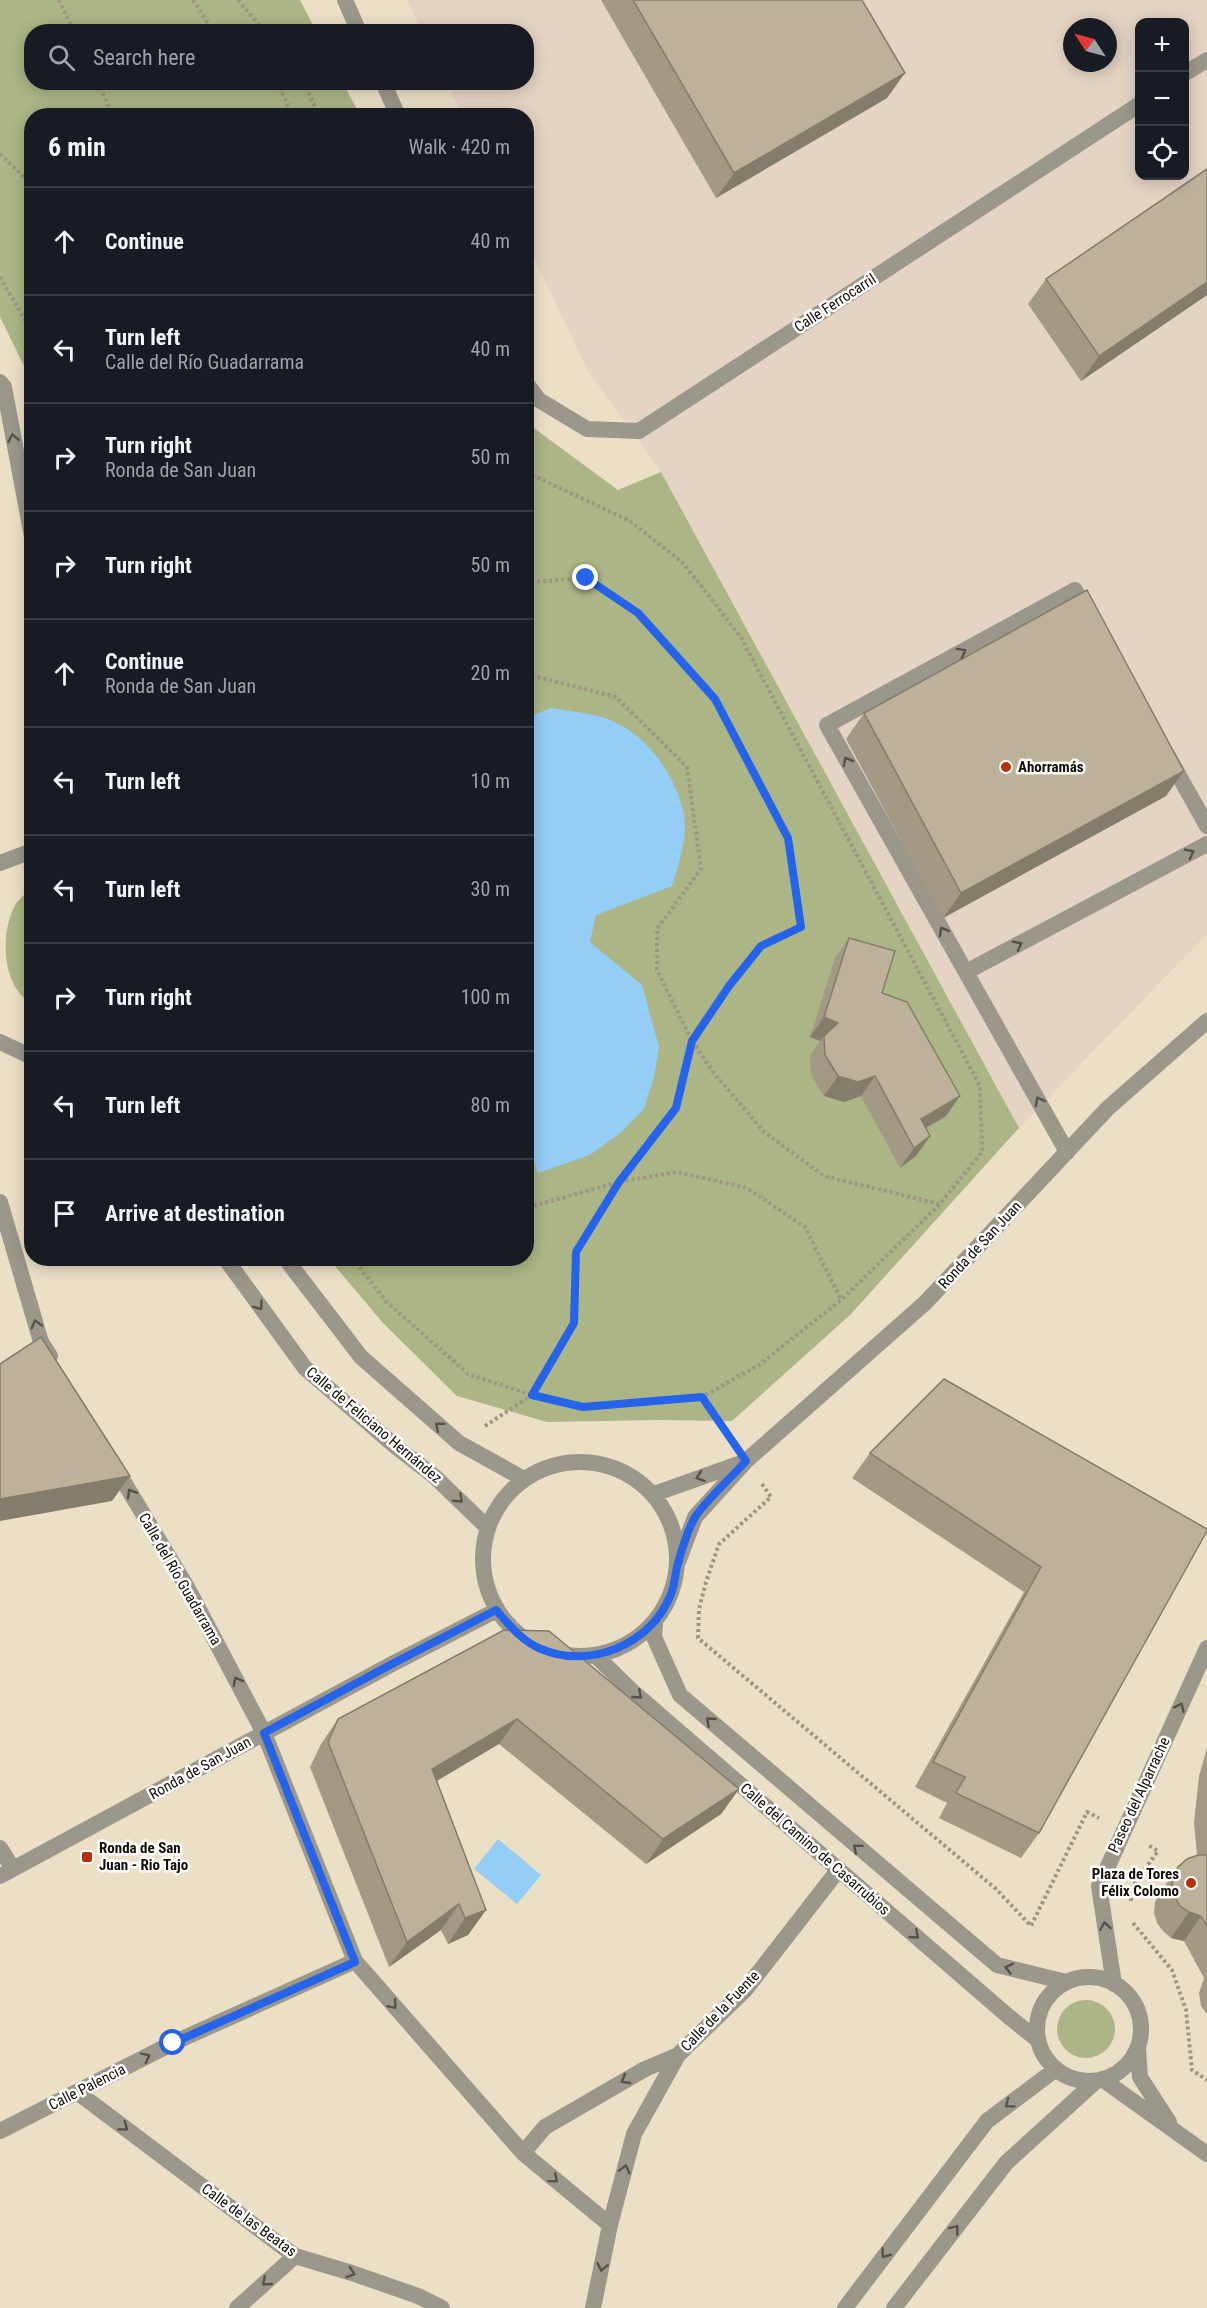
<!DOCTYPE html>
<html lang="en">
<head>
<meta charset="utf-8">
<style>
	body { margin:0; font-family:"Roboto Condensed",sans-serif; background:#20242c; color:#f1f3f6 }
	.controls { position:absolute; right:18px; top:18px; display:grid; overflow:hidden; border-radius:12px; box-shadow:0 3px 15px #0003 }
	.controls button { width:54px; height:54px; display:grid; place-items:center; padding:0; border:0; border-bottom:2px solid #363941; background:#171b24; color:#f1f3f6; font:30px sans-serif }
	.compass { position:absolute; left:1063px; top:18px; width:54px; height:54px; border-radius:50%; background:#171b24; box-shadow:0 3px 15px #0003; rotate:306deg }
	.stop { position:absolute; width:18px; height:18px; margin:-14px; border:4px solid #2563eb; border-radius:50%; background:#fff }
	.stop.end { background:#2563eb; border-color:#fff; box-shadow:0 2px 6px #0008 }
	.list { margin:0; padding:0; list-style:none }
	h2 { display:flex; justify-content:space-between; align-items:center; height:78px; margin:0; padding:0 24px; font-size:26px }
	h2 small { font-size:20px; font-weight:400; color:#9ea1a6 }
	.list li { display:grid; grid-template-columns:39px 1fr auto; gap:18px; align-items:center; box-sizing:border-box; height:108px; padding:0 24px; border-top:2px solid #363941 }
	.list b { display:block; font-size:22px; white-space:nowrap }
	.list p { margin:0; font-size:20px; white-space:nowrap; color:#9ea1a6 }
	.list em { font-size:20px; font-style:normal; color:#9ea1a6 }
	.icon { flex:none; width:33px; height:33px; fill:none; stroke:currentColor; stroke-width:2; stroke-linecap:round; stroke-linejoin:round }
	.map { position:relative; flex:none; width:1207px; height:2308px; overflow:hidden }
	.search { position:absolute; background:#171b24; box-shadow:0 3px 15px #0003; left:24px; top:24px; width:510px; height:66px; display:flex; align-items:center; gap:15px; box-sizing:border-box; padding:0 21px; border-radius:24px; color:#9ea1a6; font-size:22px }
	.panel { position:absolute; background:#171b24; box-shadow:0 3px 15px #0003; left:24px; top:108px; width:510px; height:1158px; border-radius:24px }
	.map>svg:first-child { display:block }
	.industrial { fill:#e5d3c3; fill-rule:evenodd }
	.green { fill:#abb585 }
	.water { fill:#94cdf6 }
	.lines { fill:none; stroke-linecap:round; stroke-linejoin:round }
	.path { stroke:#9e9682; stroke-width:4; stroke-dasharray:3 3; stroke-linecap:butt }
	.service { stroke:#9b978b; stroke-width:16 }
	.minor { stroke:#9b978b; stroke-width:16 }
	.wall { fill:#a39984 }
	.shaded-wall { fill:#847d6b }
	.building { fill:#bdb299; stroke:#847d6b; stroke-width:1.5 }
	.oneway { stroke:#565248 }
	.route { stroke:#2563eb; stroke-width:8 }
	.poi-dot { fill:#b82e08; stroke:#fff; stroke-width:2 }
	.labels { text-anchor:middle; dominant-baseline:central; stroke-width:5; stroke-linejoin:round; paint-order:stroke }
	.street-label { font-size:15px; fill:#110d05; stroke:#fff }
	.poi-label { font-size:15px; font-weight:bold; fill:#110d05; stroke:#fff; text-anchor:start }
</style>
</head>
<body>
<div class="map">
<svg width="1207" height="2308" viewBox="0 0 1207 2308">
	<rect width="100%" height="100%" fill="#ebe0c6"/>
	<!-- industrial -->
	<path class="industrial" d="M407 0H1207V934L1019 1128 661 472 588 371 527 244 526 116 463 115 447 83 526 82V32L422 31ZM1140 22H1184V176H1140ZM1072 27H1108V63H1072Z"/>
	<!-- green -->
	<path class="green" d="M0 0H300L316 31 32 32V82L343 83 360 115 32 116 31 380 0 317Z
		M527 423 618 490 661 472 1019 1128 850 1315 732 1421 659 1420 547 1422 457 1396 383 1323 329 1259 526 1258Z
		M31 891H32L31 1003C0 985 0 928 17 902 21 898 25 893 31 891Z
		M1057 2029a29 29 0 1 1 58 0a29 29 0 1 1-58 0Z"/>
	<!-- water -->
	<path class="water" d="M551 708C570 711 592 713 610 720 646 734 674 773 683 810 689 835 679 863 672 886L596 915 590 942 642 985 659 1047 654 1077 644 1109 619 1134 590 1155 538 1173 526 1140V718Z
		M498 1839 541 1875 517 1904 474 1869Z"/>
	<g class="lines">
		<!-- path -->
		<path class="path" d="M59 0 74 32
			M193 0 214 32
			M238 0 265 32
			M98 82 113 116
			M277 82 293 116
			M303 82 320 116
			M0 154 32 185
			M0 277 32 332
			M526 579 531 582 586 578 638 613 715 699 788 838 801 927 761 946 729 986 692 1041 713 1072 764 1132 824 1176 939 1204
			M526 674 616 697 687 767 701 869 657 929V970L692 1041 676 1108 619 1182 526 1208
			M352 1258 386 1301 468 1374 532 1395 583 1407 702 1397 759 1365 841 1300 939 1205 982 1152 980 1086 740 636 684 564 630 521 526 472
			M702 1397 730 1439
			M485 1426 532 1395 575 1323 576 1252 619 1182 677 1172 747 1188 805 1227 841 1300
			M762 1484 771 1497 719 1544 706 1582 699 1609 698 1638 996 1889 1031 1926 1087 1812 1099 1818
			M1131 1901V1888L1158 1851 1148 1845
			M1133 1923 1172 1970 1186 2010 1192 2070 1207 2080"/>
		<!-- service -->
		<path class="service" d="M1169 758 1207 826
			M966 972 1207 844
			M1067 1152 827 725 1075 590 1089 616"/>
		<!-- minor -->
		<path class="minor" d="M345 0 359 32
			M1184 74 1207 60
			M383 82 398 116
			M0 382 4 387 32 537
			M526 383 539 400 587 429 639 431 1140 104
			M0 863 32 851
			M0 1042 32 1057
			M0 1202 41 1342 50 1356
			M225 1258 305 1368 395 1446 435 1477 487 1527
			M285 1258 361 1357 459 1443 524 1479
			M483 1559a97 97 0 1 1 194 0a97 97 0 1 1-194 0Z
			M113 1464 187 1587 264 1733 355 1961 523 2153 610 2225
			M654 1494 744 1462
			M678 1562 695 1517 746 1461 925 1303 1108 1108 1207 1021
			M655 1622 654 1637 680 1695 997 1965 1066 1982
			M595 1655 632 1691 1008 2016 1038 2040
			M0 1848 13 1869
			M0 1876 392 1664 497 1610
			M1037 2029a52 52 0 1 1 104 0a52 52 0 1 1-104 0Z
			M1114 1984 1099 1886 1207 1648
			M1138 2048 1140 2077 1169 2122
			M1102 2079 1207 2154
			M77 2092 295 2256 352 2273 418 2296 442 2308
			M0 2131 173 2043 355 1961
			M523 2153 545 2127 645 2069 678 2055
			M237 2308 295 2256
			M593 2308 610 2225 634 2134 678 2055 745 1990 839 1869
			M845 2308 987 2121 1056 2069
			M894 2308 1006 2163 1096 2081"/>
	</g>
	<!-- wall -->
	<path class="wall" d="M601 0H862L887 98 716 198Z
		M1207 169V295L1081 381 1028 304 1046 279Z
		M864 713 1166 796 943 918 846 739Z
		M849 938 882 993 946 1116 926 1128 930 1136 916 1156 900 1168 861 1096 844 1102 824 1096 811 1075 810 1056 820 1041 810 1037 835 958Z
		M870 1453 1207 1529 1039 1833 1021 1858 939 1818 947 1803 915 1787 1024 1592 852 1478Z
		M504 1630 739 1789 721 1814 646 1864 499 1744 437 1781 486 1910 468 1935 448 1944 441 1930 389 1967 310 1767 321 1744 338 1719Z
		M1207 1748V2014L1201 2006 1199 1993 1204 1978 1184 1941 1171 1938 1163 1931 1157 1923 1154 1913 1155 1902 1160 1893 1178 1867 1197 1855 1194 1823 1199 1776Z"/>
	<!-- shaded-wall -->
	<path class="shaded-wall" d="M905 73 887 98 716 198 734 173Z
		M1207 282V295L1081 381 1099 356Z
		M1184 771 1166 796 943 918 961 893Z
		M824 1017 838 1023 824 1036 820 1041 810 1037Z
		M838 1076H875L861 1096 844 1102 824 1096Z
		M960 1096 946 1116 907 1139 921 1119Z
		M930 1136 916 1156 900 1168 914 1148Z
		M130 1476 112 1501 0 1521V1499Z
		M517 1719 499 1744 414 1794 432 1769Z
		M739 1789 721 1814 646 1864 663 1839Z
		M459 1904 441 1930 389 1967 407 1942Z
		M486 1910 468 1935 448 1944 465 1918Z
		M1189 1912 1201 1916 1184 1941 1171 1938Z"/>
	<!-- building -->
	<path class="building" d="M633 0H862L905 73 734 173Z
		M1207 169V282L1099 356 1046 279Z
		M1087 590 1184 771 961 893 864 713Z
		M849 938 895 951 882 993 907 1002 960 1096 921 1119 930 1136 914 1148 875 1076 858 1082 838 1076 825 1055 824 1036 838 1023 824 1017Z
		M41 1337 130 1476 0 1499V1364Z
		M944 1379 1207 1529V1531L1039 1833 956 1793 965 1777 933 1762 1041 1567 870 1453Z
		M504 1630 549 1631 739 1789 663 1839 517 1719 432 1769 486 1910 465 1918 459 1904 407 1942 328 1742 338 1719Z
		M1198 1855H1207V1926L1201 1916 1189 1912 1180 1906 1175 1897 1172 1887 1173 1877 1178 1867 1187 1859Z"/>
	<!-- one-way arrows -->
	<defs><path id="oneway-chevron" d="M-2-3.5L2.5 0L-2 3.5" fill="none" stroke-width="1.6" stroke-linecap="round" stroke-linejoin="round" transform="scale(1.5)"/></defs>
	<g class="oneway">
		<use href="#oneway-chevron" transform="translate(13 438) rotate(-101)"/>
		<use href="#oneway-chevron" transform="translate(962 652) rotate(-29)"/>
		<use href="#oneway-chevron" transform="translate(847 761) rotate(-119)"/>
		<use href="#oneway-chevron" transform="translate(1190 853) rotate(-28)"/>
		<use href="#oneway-chevron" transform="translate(943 931) rotate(-119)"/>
		<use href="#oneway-chevron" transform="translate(1018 945) rotate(-28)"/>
		<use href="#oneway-chevron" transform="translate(1039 1101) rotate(-119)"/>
		<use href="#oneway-chevron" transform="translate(259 1306) rotate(54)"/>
		<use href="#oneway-chevron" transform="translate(36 1324) rotate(-106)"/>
		<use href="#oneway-chevron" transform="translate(439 1426) rotate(-140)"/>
		<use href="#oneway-chevron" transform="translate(700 1477) rotate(161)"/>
		<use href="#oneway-chevron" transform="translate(131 1493) rotate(-121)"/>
		<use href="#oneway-chevron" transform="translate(459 1499) rotate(43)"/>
		<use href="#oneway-chevron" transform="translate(237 1681) rotate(-118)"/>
		<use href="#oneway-chevron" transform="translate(638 1695) rotate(41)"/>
		<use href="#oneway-chevron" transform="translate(1180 1707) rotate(-65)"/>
		<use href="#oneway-chevron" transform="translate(710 1721) rotate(-139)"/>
		<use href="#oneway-chevron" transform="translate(857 1848) rotate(-140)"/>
		<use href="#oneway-chevron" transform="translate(1105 1926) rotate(-99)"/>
		<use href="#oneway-chevron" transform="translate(915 1935) rotate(41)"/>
		<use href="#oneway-chevron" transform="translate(1009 1968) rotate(-166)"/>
		<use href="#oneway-chevron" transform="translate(393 2005) rotate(49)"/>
		<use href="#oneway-chevron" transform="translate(146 2057) rotate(-27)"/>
		<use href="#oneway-chevron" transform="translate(625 2080) rotate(150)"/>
		<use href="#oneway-chevron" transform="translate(1009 2104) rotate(143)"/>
		<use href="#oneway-chevron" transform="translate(124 2127) rotate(37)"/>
		<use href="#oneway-chevron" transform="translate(625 2169) rotate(-76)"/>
		<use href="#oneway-chevron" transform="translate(554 2179) rotate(40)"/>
		<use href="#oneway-chevron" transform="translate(955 2229) rotate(-52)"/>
		<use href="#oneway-chevron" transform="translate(885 2254) rotate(127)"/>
		<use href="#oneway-chevron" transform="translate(602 2267) rotate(102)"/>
		<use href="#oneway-chevron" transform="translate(351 2273) rotate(18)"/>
		<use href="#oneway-chevron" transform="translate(266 2282) rotate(139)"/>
	</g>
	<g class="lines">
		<!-- route -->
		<path class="route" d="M173 2043 355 1962 264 1733 392 1664 496 1610C510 1626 522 1641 541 1649 590 1670 652 1644 671 1594 675 1584 675 1573 678 1563 682 1549 687 1532 694 1519 701 1505 734 1475 746 1461L702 1397 583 1407 532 1395 574 1323 576 1252 619 1182 676 1108 692 1041 729 986 761 946 801 927 788 838 715 699 638 613 586 578"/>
	</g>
	<!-- markers -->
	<g class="poi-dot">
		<circle cx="1006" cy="767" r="6"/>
		<rect x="81" y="1851" width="12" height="12" rx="3"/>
		<circle cx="1191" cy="1883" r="6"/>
	</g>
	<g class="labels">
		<!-- street labels -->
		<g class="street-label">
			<text transform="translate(835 303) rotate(-33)">Calle Ferrocarril</text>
			<text transform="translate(980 1245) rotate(-47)">Ronda de San Juan</text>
			<text transform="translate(374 1425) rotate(40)">Calle de Feliciano Hernández</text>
			<text transform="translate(180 1579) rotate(60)">Calle del Río Guadarrama</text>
			<text transform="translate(200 1768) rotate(-29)">Ronda de San Juan</text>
			<text transform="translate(1139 1795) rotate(-65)">Paseo del Alparrache</text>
			<text transform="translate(815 1849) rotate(41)">Calle del Camino de Casarrubios</text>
			<text transform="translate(720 2011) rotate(-46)">Calle de la Fuente</text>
			<text transform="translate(87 2087) rotate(-27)">Calle Palencia</text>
			<text transform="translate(249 2220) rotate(36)">Calle de las Beatas</text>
		</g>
		<!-- poi labels -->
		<g class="poi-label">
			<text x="1018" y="767">Ahorramás</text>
			<text x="99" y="1848">Ronda de San<tspan x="99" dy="17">Juan - Rio Tajo</tspan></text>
			<text x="1179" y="1874" text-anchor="end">Plaza de Tores<tspan x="1179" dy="17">Félix Colomo</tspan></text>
		</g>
	</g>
</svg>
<div class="controls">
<button>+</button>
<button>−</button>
<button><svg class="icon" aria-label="locate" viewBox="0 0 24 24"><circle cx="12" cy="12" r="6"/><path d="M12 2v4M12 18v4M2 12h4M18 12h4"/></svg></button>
</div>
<svg class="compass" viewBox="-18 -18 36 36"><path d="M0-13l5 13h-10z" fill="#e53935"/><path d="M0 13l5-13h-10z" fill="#9ea1a6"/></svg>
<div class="stop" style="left:173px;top:2043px"></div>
<div class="stop end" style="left:586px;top:578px"></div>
<div class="search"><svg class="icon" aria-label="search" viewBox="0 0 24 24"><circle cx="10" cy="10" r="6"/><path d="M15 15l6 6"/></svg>Search here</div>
<section class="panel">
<h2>6 min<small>Walk · 420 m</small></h2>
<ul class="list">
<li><svg class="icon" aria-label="ahead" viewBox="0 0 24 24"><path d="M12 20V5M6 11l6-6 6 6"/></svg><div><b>Continue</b></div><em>40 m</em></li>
<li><svg class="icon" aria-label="left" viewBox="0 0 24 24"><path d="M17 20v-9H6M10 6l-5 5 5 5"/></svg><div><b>Turn left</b><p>Calle del Río Guadarrama</p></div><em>40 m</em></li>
<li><svg class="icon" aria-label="right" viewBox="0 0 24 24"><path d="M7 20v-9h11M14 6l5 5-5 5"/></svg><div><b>Turn right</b><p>Ronda de San Juan</p></div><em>50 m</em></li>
<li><svg class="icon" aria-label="right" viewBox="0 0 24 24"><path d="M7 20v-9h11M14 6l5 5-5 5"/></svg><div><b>Turn right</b></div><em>50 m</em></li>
<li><svg class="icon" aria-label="ahead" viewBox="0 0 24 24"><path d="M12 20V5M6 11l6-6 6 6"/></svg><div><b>Continue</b><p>Ronda de San Juan</p></div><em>20 m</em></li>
<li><svg class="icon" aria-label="left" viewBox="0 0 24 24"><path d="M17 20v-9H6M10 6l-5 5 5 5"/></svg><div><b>Turn left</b></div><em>10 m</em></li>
<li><svg class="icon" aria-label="left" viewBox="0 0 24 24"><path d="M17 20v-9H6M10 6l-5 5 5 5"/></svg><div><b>Turn left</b></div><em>30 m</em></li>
<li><svg class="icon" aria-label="right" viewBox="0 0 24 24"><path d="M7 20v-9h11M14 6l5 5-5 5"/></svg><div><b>Turn right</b></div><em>100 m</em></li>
<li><svg class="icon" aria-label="left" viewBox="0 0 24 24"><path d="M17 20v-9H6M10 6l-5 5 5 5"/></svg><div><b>Turn left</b></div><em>80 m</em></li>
<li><svg class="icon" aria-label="arrive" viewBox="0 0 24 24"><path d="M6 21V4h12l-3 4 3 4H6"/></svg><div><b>Arrive at destination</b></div></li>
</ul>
</section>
</div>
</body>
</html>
